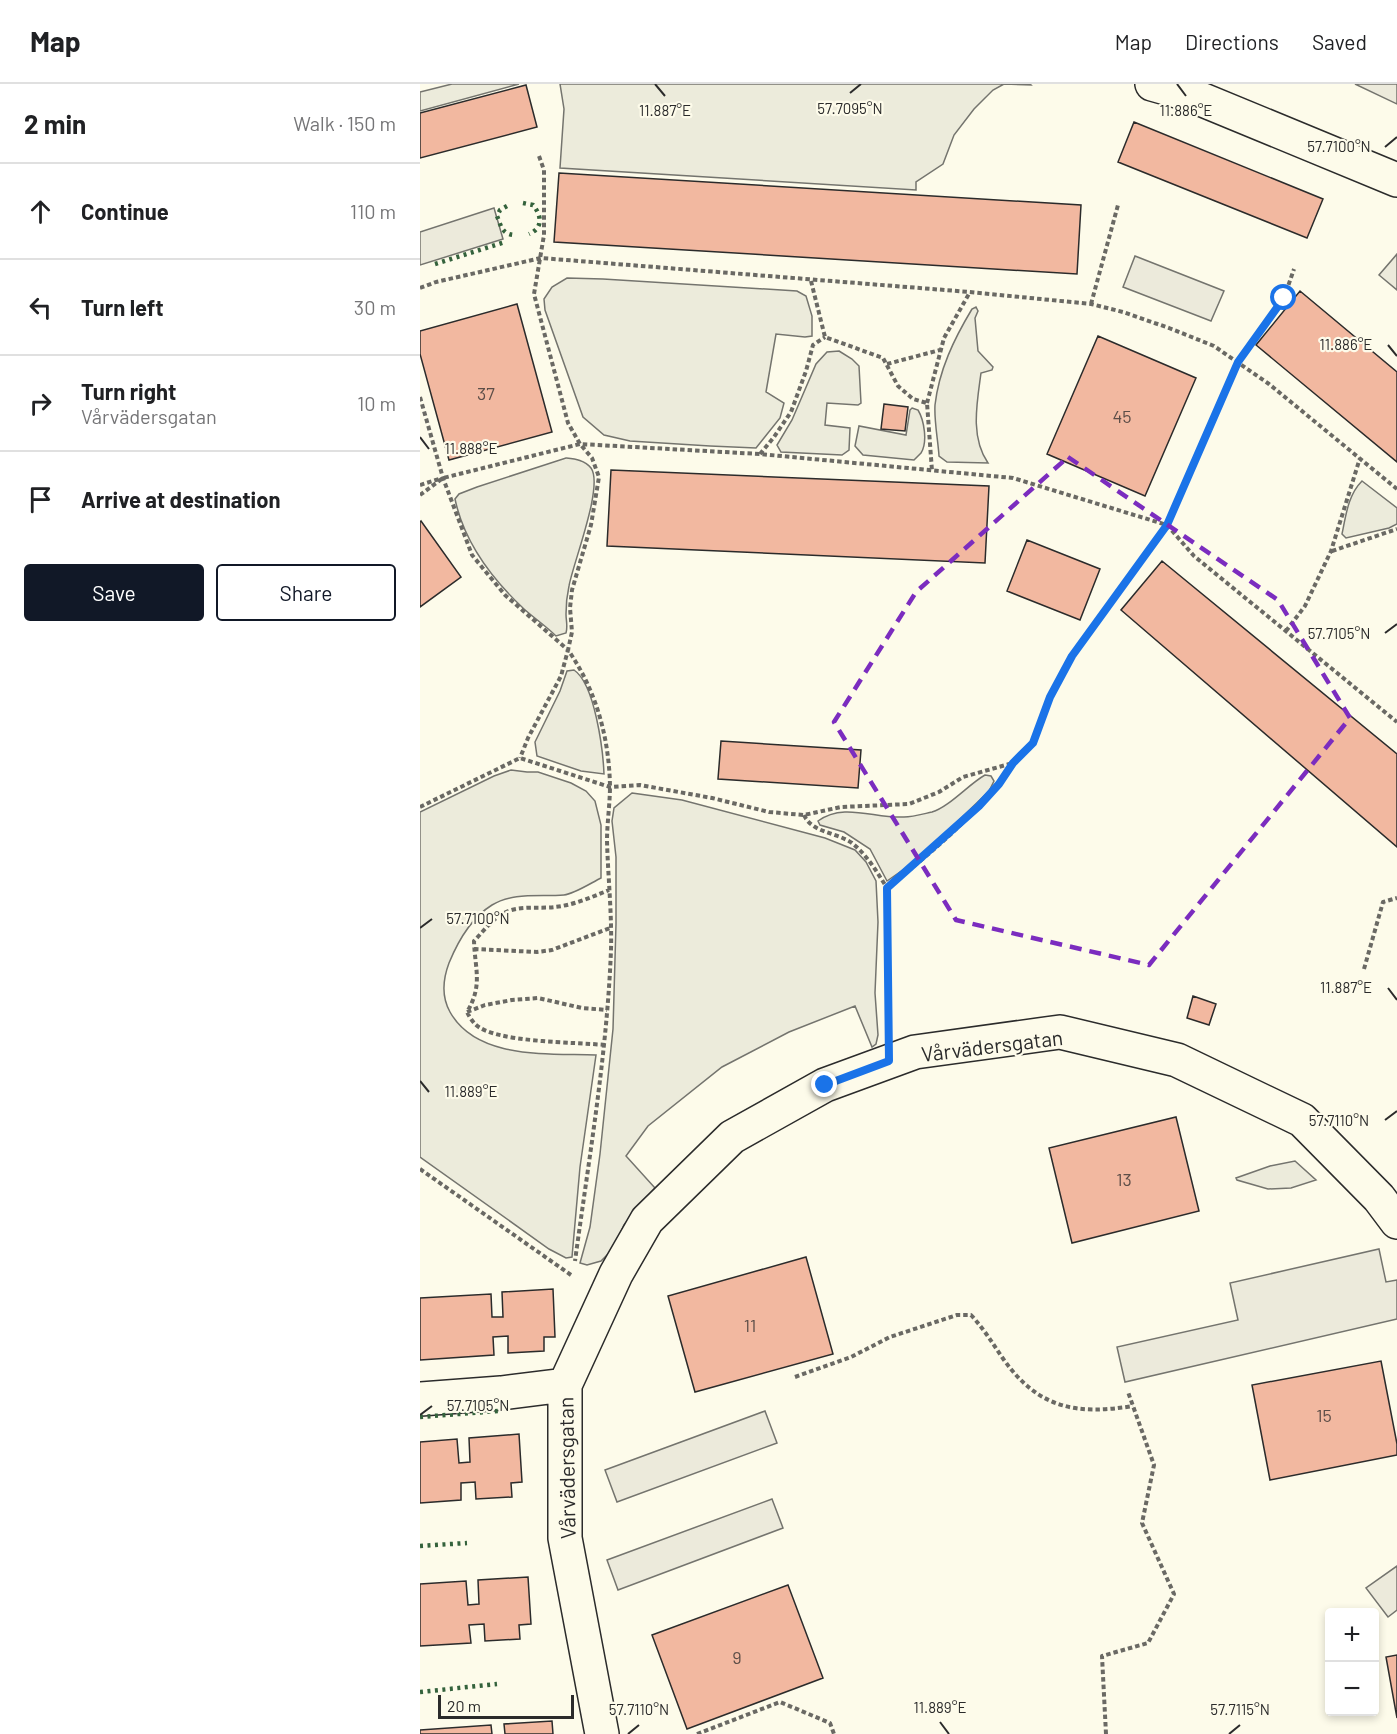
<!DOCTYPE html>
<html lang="en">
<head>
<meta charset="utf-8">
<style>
	body { margin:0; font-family:Barlow,sans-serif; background:#f6f6f6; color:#202124 }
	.controls { position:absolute; right:18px; bottom:18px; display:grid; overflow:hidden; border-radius:6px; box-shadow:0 3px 9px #0003 }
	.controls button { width:54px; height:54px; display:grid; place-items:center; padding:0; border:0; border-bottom:2px solid #e0e0e0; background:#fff; color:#202124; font:30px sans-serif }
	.scale { position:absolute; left:18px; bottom:15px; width:136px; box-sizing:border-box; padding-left:6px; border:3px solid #2b2b2b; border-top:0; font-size:16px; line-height:21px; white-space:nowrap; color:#2b2b2b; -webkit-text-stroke:4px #fdfbea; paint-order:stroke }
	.stop { position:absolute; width:18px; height:18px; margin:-14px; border:4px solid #1a73e8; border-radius:50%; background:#fff }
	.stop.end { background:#1a73e8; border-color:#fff; box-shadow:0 2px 6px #0008 }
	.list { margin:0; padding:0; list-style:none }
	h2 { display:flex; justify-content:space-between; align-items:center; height:78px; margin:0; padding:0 24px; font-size:26px }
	h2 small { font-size:20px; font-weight:400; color:#757577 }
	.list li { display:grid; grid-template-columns:39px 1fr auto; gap:18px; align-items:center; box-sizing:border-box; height:96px; padding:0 24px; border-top:2px solid #e0e0e0 }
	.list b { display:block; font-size:22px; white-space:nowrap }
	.list p { margin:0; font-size:20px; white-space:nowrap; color:#757577 }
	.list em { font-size:20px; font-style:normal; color:#757577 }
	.actions { display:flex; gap:12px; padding:18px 24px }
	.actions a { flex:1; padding:14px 0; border:2px solid #111827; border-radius:6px; text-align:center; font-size:21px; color:#111827 }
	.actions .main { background:#111827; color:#fff }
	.icon { flex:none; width:33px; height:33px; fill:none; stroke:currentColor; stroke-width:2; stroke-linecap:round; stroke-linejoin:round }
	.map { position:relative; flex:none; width:977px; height:1650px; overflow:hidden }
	header { display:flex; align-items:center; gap:36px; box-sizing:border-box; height:84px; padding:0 30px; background:#fff; border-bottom:2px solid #e0e0e0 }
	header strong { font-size:28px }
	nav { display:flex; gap:33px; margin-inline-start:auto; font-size:21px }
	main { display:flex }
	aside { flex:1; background:#fff }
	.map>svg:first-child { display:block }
	.green { fill:#ecebdb; stroke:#74746e; stroke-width:1.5 }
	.parking { fill:#eceadb; stroke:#74746e; stroke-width:1.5 }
	.building { fill:#f2b8a0; stroke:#2b2b2b; stroke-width:1.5 }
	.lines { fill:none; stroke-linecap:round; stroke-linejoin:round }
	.minor-casing { stroke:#2b2b2b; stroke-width:36 }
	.path { stroke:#6a6964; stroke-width:4; stroke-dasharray:4.5 3; stroke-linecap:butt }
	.minor { stroke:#fdfbea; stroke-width:33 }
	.hedge { stroke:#34623c; stroke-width:4.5; stroke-dasharray:3 4.5; stroke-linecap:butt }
	.route { stroke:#1a73e8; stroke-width:8 }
	.marked { fill:none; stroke:#7b2cbf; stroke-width:4.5; stroke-dasharray:12 8; stroke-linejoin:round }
	.ticks { fill:none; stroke:#2b2b2b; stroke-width:2 }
	.labels { text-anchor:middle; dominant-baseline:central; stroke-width:4.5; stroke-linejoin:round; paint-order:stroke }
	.number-label { font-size:18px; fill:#5d4e48 }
	.street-label { font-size:21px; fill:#2b2b2b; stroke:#fdfbea }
	.ticks-label { font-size:15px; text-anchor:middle; fill:#2b2b2b; stroke:#fdfbea; stroke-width:4.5; stroke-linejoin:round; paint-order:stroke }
</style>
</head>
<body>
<header>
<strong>Map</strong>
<nav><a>Map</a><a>Directions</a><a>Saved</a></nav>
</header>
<main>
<aside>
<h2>2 min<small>Walk · 150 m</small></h2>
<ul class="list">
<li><svg class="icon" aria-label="ahead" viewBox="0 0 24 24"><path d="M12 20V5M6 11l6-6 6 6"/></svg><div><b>Continue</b></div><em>110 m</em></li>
<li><svg class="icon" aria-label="left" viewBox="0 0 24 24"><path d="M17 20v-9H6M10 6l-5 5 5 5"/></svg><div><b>Turn left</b></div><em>30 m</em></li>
<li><svg class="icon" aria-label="right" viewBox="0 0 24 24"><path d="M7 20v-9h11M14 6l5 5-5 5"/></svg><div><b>Turn right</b><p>Vårvädersgatan</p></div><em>10 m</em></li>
<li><svg class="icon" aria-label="arrive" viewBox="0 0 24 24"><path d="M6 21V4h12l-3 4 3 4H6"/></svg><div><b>Arrive at destination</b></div></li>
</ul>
<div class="actions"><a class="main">Save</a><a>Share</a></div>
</aside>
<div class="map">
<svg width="977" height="1650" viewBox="0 0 977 1650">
	<rect width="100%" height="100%" fill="#fdfbea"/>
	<!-- green -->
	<path class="green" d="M32 0H99L0 27V8Z
		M140 0H610L611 1 584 0 573 6 554 25 534 51 523 80 496 98V106L140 84 144 25Z
		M147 194 183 195 377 207 386 212 392 232V252L385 253 356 250 346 308 364 319 360 334 336 364 290 362 210 357 184 351 163 333 125 226 124 215 132 203Z
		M556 223 558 227 555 234 558 267 573 283 572 286 561 289C557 319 550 353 568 379L527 378 519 372C518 356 514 337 515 321 519 286 534 255 552 225Z
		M419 267 432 275 439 282 441 319 438 321 407 319 405 341 430 344 429 366 422 371 361 368 357 361 372 336 396 280 407 268Z
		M492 324 498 326C504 336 508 358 501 369 499 371 497 373 494 376L443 371 435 362 439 342 486 351 490 326Z
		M146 374C155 375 165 376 171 384 184 402 153 479 149 502 147 511 146 521 146 530 146 537 148 542 146 549L136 552C126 542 114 534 104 525 72 495 44 458 35 415L39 410 57 403Z
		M942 397 977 424V440L969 444 926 454 922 450C926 431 928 411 942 397Z
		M154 586C175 600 183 666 184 690L161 687 117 672 115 658 140 607 147 587Z
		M91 686 107 688H118L151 699 166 707 175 717 181 741V794C171 799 154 810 144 811 120 813 93 808 72 821 51 834 38 857 29 879 23 895 21 912 30 928 57 976 128 969 176 971L160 1083 152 1173 146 1174 129 1165 0 1073V728L74 692Z
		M565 691 571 692 574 697 569 707 500 774 467 797 450 765 424 748 400 741 398 737C424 718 455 735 484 733 493 733 503 730 512 728 529 723 549 700 565 691Z
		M212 709 262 716 405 754 435 766 446 778 456 797 458 838 455 909 458 951 456 960 452 963 435 922 369 948 302 983 228 1042 206 1072 235 1104 204 1141 194 1164 181 1177 167 1181 160 1179 170 1143 180 1070 193 945 196 840V773L192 737 194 724Z
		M875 1077 896 1096 871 1104 848 1105 817 1096 816 1094 850 1082Z"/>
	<!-- parking -->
	<path class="parking" d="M935 0H977V20Z
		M74 124 83 155 0 181V148Z
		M977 170V206L959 191Z
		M715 172 804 207 791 237 703 203Z
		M959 1165 966 1198 977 1196V1235L705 1298 697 1263 818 1236 810 1199Z
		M345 1327 357 1359 197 1418 185 1386Z
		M352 1415 363 1444 198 1506 187 1476Z
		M977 1482V1526L968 1533 946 1504Z"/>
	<!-- building -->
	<path class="building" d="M106 1 117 43 0 74V29Z
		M714 38 903 115 887 154 698 78Z
		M139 89 661 121 657 190 134 158Z
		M880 207 977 288V378L836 261Z
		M97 220 132 348 29 376 0 270V247Z
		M678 252 776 294 725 412 627 370Z
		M464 320 488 323 485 347 461 345Z
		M191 386 569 402 565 479 187 462Z
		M1 437 41 493 0 523V438Z
		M607 456 680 485 660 536 587 507Z
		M742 477 977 670V763L701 526Z
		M301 657 441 666 438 704 298 695Z
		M773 912 796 920 789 941 767 934Z
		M756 1033 779 1127 652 1159 629 1064Z
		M386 1173 413 1270 275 1308 248 1212Z
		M133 1205 135 1253H124V1267L88 1269V1252L73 1253 74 1271 0 1276V1214L71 1210 72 1233H83L82 1208Z
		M961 1277 977 1360V1371L850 1396 832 1301Z
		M99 1350 102 1398 91 1399 92 1413 56 1415 55 1398 41 1399V1416L0 1419V1358L37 1355 39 1379 50 1378 49 1354Z
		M108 1493 111 1540 99 1541 100 1555 65 1557 64 1540 49 1541 51 1559 0 1562V1500L46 1497 48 1521 59 1520 58 1496Z
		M368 1501 403 1594 267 1645 232 1551Z
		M977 1571V1634L966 1573Z
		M132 1637 133 1650H85L84 1640Z
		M71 1641 72 1650H0V1646Z"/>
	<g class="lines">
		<!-- minor casing -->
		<g class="minor-casing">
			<path id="minor" d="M732 0 771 11 977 96
				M0 1315 81 1309 145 1301
				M182 1650 145 1454V1301L196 1190 227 1136 312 1053 405 1001 495 968 640 948 757 976 882 1036 959 1114 977 1138"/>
		</g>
		<!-- path -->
		<path class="path" d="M119 72 124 86V151L114 210 148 339 160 360 172 374 179 393 171 441 152 506 150 524 152 548 148 566C176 606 189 653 190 702 190 720 187 739 187 757 188 793 192 830 191 866 187 970 169 1074 155 1177
			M391 197 405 253 463 274 478 302 493 315 507 319 512 387
			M0 204 16 198 121 174 550 208 671 220 703 228 749 244 794 262 849 300 977 405
			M671 220 698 121
			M467 280 520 266
			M0 313 23 394 52 471 85 511 148 566 141 592 108 654 100 674
			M507 319 524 254 550 208
			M340 370 354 353 371 328 386 287 393 261 405 253
			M0 401 19 395
			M0 411 23 394 160 360 340 370 593 394 747 441 774 472 977 638
			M912 467 977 445
			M866 547 885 522 911 467 940 374
			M0 723 100 674 190 703 220 701 292 714 349 728 384 731 421 723 489 720 519 708 543 693 593 679 613 659 630 613 652 572 747 441 818 278 864 214 874 185
			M384 731C392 749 416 748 432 759 447 771 457 788 467 804
			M54 865 117 868 132 866 190 844
			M944 885 963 818 977 814
			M47 928 65 921 92 916 118 914 162 924 187 926
			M469 934 467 804C513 767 560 729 592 679
			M185 961C156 958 74 959 55 940 52 937 49 932 47 928 63 901 55 886 54 857 63 848 72 835 84 829 99 821 120 825 135 823 154 821 172 813 189 806
			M0 1085 151 1191
			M375 1293 431 1273 470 1253 537 1231H551C564 1245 573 1260 584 1276 619 1325 657 1331 713 1322
			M277 1650 360 1618 410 1639 414 1650
			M686 1650 682 1572 728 1559 754 1510 722 1439 734 1381 708 1308"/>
		<!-- minor -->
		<use href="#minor" class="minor"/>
		<!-- hedge -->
		<path class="hedge" d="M103 119 113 121C122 132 123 144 109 150
			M87 122 80 126 77 132C81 142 82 150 94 151
			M15 180 85 158
			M0 1333 78 1327
			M0 1462 47 1459
			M0 1608 77 1600"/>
	</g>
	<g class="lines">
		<!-- route -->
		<path class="route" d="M405 1001 469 977 467 804 559 722 579 700 593 679 613 659 630 613 652 572 747 441 818 278 864 214"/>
	</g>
	<!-- marked area -->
	<path class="marked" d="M648 373 858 516 930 634 729 881 536 836 414 638 496 508Z"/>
	<!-- ticks -->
	<path class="ticks" d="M235 0 245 12M757 0 766 12M430 9 441 0M965 63 977 53M968 261 977 272M0 353 9 365M965 549 977 540M0 844 12 835M968 904 977 916M0 997 9 1008M965 1036 977 1027M0 1331 12 1322M520 1638 529 1650M208 1650 219 1641M809 1650 820 1641"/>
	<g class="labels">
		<!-- number labels -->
		<g class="number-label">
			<text x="66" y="309">37</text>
			<text x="702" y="332">45</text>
			<text x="704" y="1095">13</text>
			<text x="330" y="1241">11</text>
			<text x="904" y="1331">15</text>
			<text x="317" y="1573">9</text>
		</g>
		<!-- street labels -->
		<g class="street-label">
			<text transform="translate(572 961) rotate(-7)">Vårvädersgatan</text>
			<text transform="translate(146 1384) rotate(-91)">Vårvädersgatan</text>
		</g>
	</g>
	<g class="ticks-label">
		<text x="430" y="30">57.7095°N</text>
		<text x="245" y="32">11.887°E</text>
		<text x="766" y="32">11.886°E</text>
		<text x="919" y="68">57.7100°N</text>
		<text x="926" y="266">11.886°E</text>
		<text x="51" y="370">11.888°E</text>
		<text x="919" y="555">57.7105°N</text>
		<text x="58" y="840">57.7100°N</text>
		<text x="926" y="909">11.887°E</text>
		<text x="51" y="1013">11.889°E</text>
		<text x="919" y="1042">57.7110°N</text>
		<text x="58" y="1327">57.7105°N</text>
		<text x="520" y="1629">11.889°E</text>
		<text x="219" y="1631">57.7110°N</text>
		<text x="820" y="1631">57.7115°N</text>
	</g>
</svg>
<div class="controls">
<button>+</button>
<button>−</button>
</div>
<div class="scale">20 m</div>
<div class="stop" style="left:864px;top:214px"></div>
<div class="stop end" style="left:405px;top:1001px"></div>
</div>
</main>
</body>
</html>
